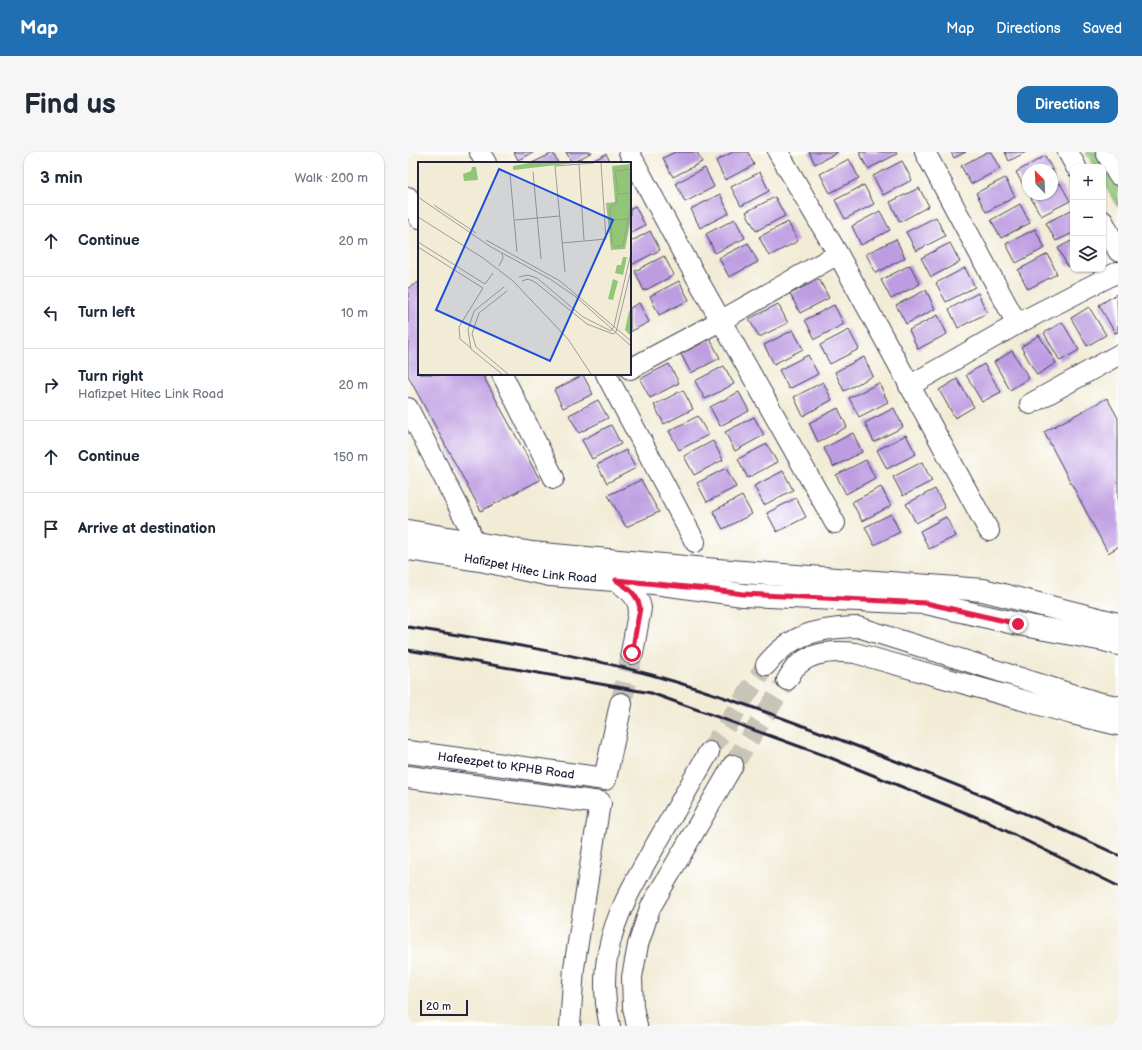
<!DOCTYPE html>
<html lang="en">
<head>
<meta charset="utf-8">
<style>
	body { margin:0; font-family:"Balsamiq Sans",sans-serif; background:#f6f6f7; color:#1f2937 }
	.controls { position:absolute; right:12px; top:12px; display:grid; overflow:hidden; border-radius:8px; box-shadow:0 1px 3px #0004 }
	.controls button { width:36px; height:36px; display:grid; place-items:center; padding:0; border:0; border-bottom:1px solid #e0e1e3; background:#fff; color:#1f2937; font:20px sans-serif }
	.compass { position:absolute; left:614px; top:12px; width:36px; height:36px; border-radius:50%; background:#fff; box-shadow:0 1px 3px #0004; rotate:336deg }
	.scale { position:absolute; left:12px; bottom:10px; width:48px; box-sizing:border-box; padding-left:4px; border:2px solid #22223b; border-top:0; font-size:11px; line-height:14px; white-space:nowrap; color:#22223b; -webkit-text-stroke:3px #fff; paint-order:stroke }
	.stop { position:absolute; width:12px; height:12px; margin:-9px; border:3px solid #e11d48; border-radius:50%; background:#fff }
	.stop.end { background:#e11d48; border-color:#fff; box-shadow:0 1px 4px #0008 }
	.list { margin:0; padding:0; list-style:none }
	h2 { display:flex; justify-content:space-between; align-items:center; height:52px; margin:0; padding:0 16px; font-size:17px }
	h2 small { font-size:13px; font-weight:400; color:#747a83 }
	.list li { display:grid; grid-template-columns:26px 1fr auto; gap:12px; align-items:center; box-sizing:border-box; height:72px; padding:0 16px; border-top:1px solid #e0e1e3 }
	.list b { display:block; font-size:15px; white-space:nowrap }
	.list p { margin:0; font-size:13px; white-space:nowrap; color:#747a83 }
	.list em { font-size:13px; font-style:normal; color:#747a83 }
	.icon { flex:none; width:22px; height:22px; fill:none; stroke:currentColor; stroke-width:2; stroke-linecap:round; stroke-linejoin:round }
	.map { position:relative; flex:none; width:710px; height:874px; overflow:hidden; border-radius:12px }
	header { display:flex; align-items:center; gap:24px; box-sizing:border-box; height:56px; padding:0 20px; background:#1f6fb2; color:#fff }
	header strong { font-size:19px }
	nav { display:flex; gap:22px; margin-inline-start:auto; font-size:14px }
	.intro { display:flex; align-items:center; justify-content:space-between; box-sizing:border-box; height:96px; padding:0 24px }
	h1 { margin:0; font-size:28px }
	.button { padding:10px 18px; border-radius:12px; background:#1f6fb2; color:#fff; font-size:14px; font-weight:700 }
	main { display:flex; gap:24px; padding:0 24px }
	aside { flex:1; background:#fff; border-radius:12px; box-shadow:0 1px 3px #0004 }
	.map>svg:first-child { display:block }
	.green { fill:#91c677; stroke:#5a7459 }
	.building { fill:#bd9ce1 }
	.lines { fill:none; stroke-linecap:round; stroke-linejoin:round }
	.minor-tunnel { stroke:#c8c4b7; stroke-width:20; stroke-dasharray:20 10; stroke-linecap:butt }
	.major-tunnel { stroke:#c8c4b7; stroke-width:22; stroke-dasharray:22 11; stroke-linecap:butt }
	.minor-casing { stroke:#414052; stroke-width:22 }
	.major-casing { stroke:#414052; stroke-width:24 }
	.minor { stroke:#fff; stroke-width:20 }
	.major { stroke:#fff; stroke-width:22 }
	.rail { stroke:#22223b; stroke-width:3 }
	.route { stroke:#e11d48; stroke-width:5 }
	.labels { text-anchor:middle; dominant-baseline:central; stroke-width:3; stroke-linejoin:round; paint-order:stroke }
	.street-label { font-size:12px; fill:#22223b; stroke:#fff }
	.inset-road { fill:none; stroke:#9f9b98; stroke-width:1 }
	.view { fill:#1d4ed8; fill-opacity:0.15; stroke:#1d4ed8; stroke-width:2 }
	.inset-edge { fill:none; stroke:#22223b; stroke-width:2 }
</style>
</head>
<body>
<header>
<strong>Map</strong>
<nav><a>Map</a><a>Directions</a><a>Saved</a></nav>
</header>
<div class="intro"><h1>Find us</h1><a class="button">Directions</a></div>
<main>
<aside>
<h2>3 min<small>Walk · 200 m</small></h2>
<ul class="list">
<li><svg class="icon" aria-label="ahead" viewBox="0 0 24 24"><path d="M12 20V5M6 11l6-6 6 6"/></svg><div><b>Continue</b></div><em>20 m</em></li>
<li><svg class="icon" aria-label="left" viewBox="0 0 24 24"><path d="M17 20v-9H6M10 6l-5 5 5 5"/></svg><div><b>Turn left</b></div><em>10 m</em></li>
<li><svg class="icon" aria-label="right" viewBox="0 0 24 24"><path d="M7 20v-9h11M14 6l5 5-5 5"/></svg><div><b>Turn right</b><p>Hafizpet Hitec Link Road</p></div><em>20 m</em></li>
<li><svg class="icon" aria-label="ahead" viewBox="0 0 24 24"><path d="M12 20V5M6 11l6-6 6 6"/></svg><div><b>Continue</b></div><em>150 m</em></li>
<li><svg class="icon" aria-label="arrive" viewBox="0 0 24 24"><path d="M6 21V4h12l-3 4 3 4H6"/></svg><div><b>Arrive at destination</b></div></li>
</ul>
</aside>
<div class="map">
<svg width="710" height="874" viewBox="0 0 710 874">
	<rect width="100%" height="100%" fill="#fff"/>
	<filter id="ink" filterUnits="userSpaceOnUse"><feTurbulence type="fractalNoise" baseFrequency=".025" numOctaves="2"/><feDisplacementMap in="SourceGraphic" scale="8" xChannelSelector="R" yChannelSelector="G"/><feConvolveMatrix kernelMatrix="1 2 1 2 8 2 1 2 1" color-interpolation-filters="sRGB"/></filter>
	<filter id="wash" filterUnits="userSpaceOnUse"><feTurbulence type="fractalNoise" baseFrequency=".012" numOctaves="4" result="noise"/><feDisplacementMap in="SourceGraphic" scale="16" xChannelSelector="R" yChannelSelector="G"/><feGaussianBlur stdDeviation="0.9" result="paint"/><feColorMatrix in="noise" values="0 0 0 0 0 0 0 0 0 0 0 0 0 0 0 0 0 1.4 0 .05"/><feComposite in="paint" operator="in"/></filter>
	<g filter="url(#wash)">
		<rect width="100%" height="100%" fill="#f2ecd6"/>
		<!-- green -->
		<path class="green" d="M678 0H710V55L695 30V15H686Z"/>
		<g id="blocks">
			<!-- building -->
			<path class="building" d="M106 0H126L110 8Z
				M158 0H184L164 11Z
				M267 0H289L294 10 265 25 255 6Z
				M325 0H340L346 13 317 28 308 9Z
				M401 0H430L407 12Z
				M451 0H488L489 2 460 17Z
				M543 0H558L546 6Z
				M579 0H583L592 17 563 32 553 14Z
				M597 0H618L601 9Z
				M145 1 150 11H124Z
				M198 2 203 11H180Z
				M637 4 647 23 644 25V18H620V37L618 38 608 20Z
				M441 7 451 26 422 41 412 22Z
				M494 9 504 28 475 43 465 24Z
				M297 16 306 35 277 50 268 31Z
				M352 20 361 39 333 54 323 35Z
				M597 26 607 45 578 60 568 41Z
				M652 31 662 49 633 64 623 46 630 42H644V35Z
				M456 33 466 52 437 67 427 48Z
				M511 36 521 54 492 70 482 50Z
				M312 42 321 61 292 76 283 57Z
				M367 45 377 64 348 79 338 60Z
				M612 52 622 71 593 86 583 68Z
				M227 54 237 73 222 81V57Z
				M665 57V81L648 89 638 71Z
				M472 59 482 78 453 93 444 74Z
				M528 65 537 84 508 99 498 80Z
				M327 67 337 86 307 101 298 82Z
				M380 70 390 89 361 104 351 85Z
				M627 77 637 96 608 111 598 92Z
				M242 79 252 98 223 113 222 90Z
				M488 87 497 106 468 121 458 102Z
				M665 88V112L660 115 650 96Z
				M340 91 350 110 321 125 311 106Z
				M542 91 552 110 523 125 513 106Z
				M640 102 649 122 620 137 610 118Z
				M256 104 266 123 236 139 227 119Z
				M502 113 512 132 483 147 473 128Z
				M557 116 567 135 538 150 528 131Z
				M411 127 421 146 392 161 382 142Z
				M271 129 281 148 251 163 242 144Z
				M11 130V222H74L132 328 73 359 0 224V136Z
				M518 138 527 157 498 172 488 153Z
				M570 141 579 161 550 176 541 157Z
				M709 142 710 180 707 181 691 153Z
				M231 151 241 170 222 180V156Z
				M370 152 380 171 351 185 341 167Z
				M426 153 436 172 407 187 397 168Z
				M681 155 698 183 679 194 663 166Z
				M530 163 539 182 510 197 501 178Z
				M654 170 671 198 652 209 636 181Z
				M385 178 395 197 366 212 356 193Z
				M441 178 451 197 422 212 412 193Z
				M631 183 648 211 629 223 613 195Z
				M302 187 312 206 283 221 273 202Z
				M604 199 621 226 602 238 586 210Z
				M400 203 410 222 381 237 371 218Z
				M456 205 465 224 436 239 427 220Z
				M261 212 271 231 242 246 232 227Z
				M576 212 593 240 574 250 558 223Z
				M316 214 326 232 297 247 287 229Z
				M175 223 185 242 155 256 146 238Z
				M549 227 566 255 547 266 531 238Z
				M415 230 424 248 395 264 386 245Z
				M471 231 480 250 451 265 441 246Z
				M275 238 285 257 256 272 246 253Z
				M331 240 341 259 312 274 302 255Z
				M699 246 710 266V395L700 401 636 280Z
				M190 248 200 266 171 281 161 263Z
				M430 256 439 275 410 290 401 271Z
				M486 256 495 275 466 290 457 271Z
				M290 264 300 283 271 298 261 279Z
				M346 265 356 283 327 299 317 280Z
				M203 273 213 292 184 307 174 288Z
				M445 281 454 300 425 315 416 296Z
				M498 283 508 302 479 317 469 298Z
				M305 289 315 308 286 323 276 304Z
				M359 292 369 310 340 326 330 307Z
				M218 298 228 316 199 331 189 313Z
				M458 308 467 326 438 342 428 323Z
				M514 310 524 329 495 344 485 325Z
				M318 316 328 335 299 350 289 331Z
				M375 319 385 338 356 353 346 334Z
				M233 328 251 360 218 375 200 343Z
				M473 335 483 354 454 369 444 350Z
				M527 337 537 356 508 371 498 352Z
				M334 344 344 362 315 377 305 359Z
				M388 346 398 365 369 380 359 361Z
				M483 362 492 380 466 393 457 375Z
				M538 365 548 384 521 397 512 379Z"/>
		</g>
	</g>
	<g filter="url(#ink)">
		<use href="#blocks" fill-opacity="0" stroke="#414052" stroke-width="1"/>
		<g class="lines">
			<!-- minor-tunnel -->
			<path class="minor-tunnel" d="M301 600 358 513
				M325 613 379 528"/>
			<!-- major-tunnel -->
			<path class="major-tunnel" d="M213 552 224 501"/>
			<!-- minor casing -->
			<g class="minor-casing">
				<path id="minor" d="M221 0 277 105 427 371
					M370 0 430 102 581 379
					M517 0 609 172
					M660 0 668 15
					M698 0 710 23
					M72 1 78 11
					M0 45 11 66
					M695 69 710 99
					M222 217 314 168 430 102
					M94 222 146 326
					M198 222 287 390
					M501 234 609 172 710 120
					M622 252 710 203
					M0 256 59 371 66 391
					M358 513C383 481 412 476 450 475L689 550 710 554
					M379 528C382 524 385 516 390 513 405 499 429 499 447 501L664 562 710 573
					M162 874 166 816 192 651
					M202 874C196 848 195 822 201 796 208 760 229 726 247 694 265 663 283 631 301 600
					M229 874 225 855 224 825 230 793 242 756 325 613"/>
			</g>
			<!-- major casing -->
			<g class="major-casing">
				<g id="major">
					<path d="M0 379 124 401 309 418 575 438 710 472"/>
					<path id="s1" d="M0 397 77 409 142 423 246 431 335 443 518 451 610 472 696 488 710 492"/>
					<path d="M208 428C220 436 229 442 232 456L224 501"/>
					<path id="s2" d="M0 600 197 627 213 552"/>
					<path d="M0 625 192 651"/>
				</g>
			</g>
			<!-- minor -->
			<use href="#minor" class="minor"/>
			<!-- major -->
			<use href="#major" class="major"/>
			<!-- rail -->
			<path class="rail" d="M0 475C81 488 164 501 244 523 312 542 377 567 443 592 533 626 622 662 710 703
				M0 498 243 541 418 604 578 669 710 734"/>
		</g>
	</g>
	<g class="lines" filter="url(#ink)">
		<!-- route -->
		<path class="route" d="M224 501 232 456C229 441 220 436 208 428L299 437 335 442 518 451 610 472"/>
	</g>
	<g class="labels">
		<!-- street labels -->
		<g class="street-label">
			<text stroke="none"><textPath href="#s1" startOffset="124">Hafizpet Hitec Link Road</textPath></text>
			<text stroke="none"><textPath href="#s2" startOffset="99">Hafeezpet to KPHB Road</textPath></text>
		</g>
	</g>
	<!-- overview -->
	<g transform="translate(10 10)">
		<rect width="213" height="213" fill="#f2ecd6"/>
		<path d="M111 1H157L95 8V4ZM213 2V57L207 87 193 88 188 41 197 40 194 4ZM54 5H58L60 18 46 19 45 12 53 9ZM205 95H209L205 113 197 111 199 103H203ZM195 117 200 119 195 138 190 137ZM211 149 213 150V174L207 168Z" fill="#91c677"/>
		<path class="inset-road" d="M161 2 166 78M213 7 197 9 200 32 198 41 192 46 194 82 198 85 205 83 213 44M115 10 123 97M92 12 99 90M200 32 213 31M0 35 73 85 132 117 158 135 213 184M16 43 58 71M0 55 65 96 95 119 150 177 173 212M97 58 142 54M193 58 210 57M68 78 142 119 213 179M0 80 67 122 75 111M144 81 188 77 183 1M0 85 65 126M81 104 85 96 84 91M147 110 137 4 176 1M101 115 110 113 119 116 165 155 193 169 196 164 213 91M104 119 110 117 117 120 169 162 195 172 198 170 213 108M89 129 61 151 54 172 58 185 90 212M53 186 42 177 41 165 65 126M84 212 53 187 50 168 56 149 86 125"/>
		<path class="view" d="M81 7 195 58 132 199 18 148Z"/>
		<rect width="213" height="213" class="inset-edge"/>
	</g>
</svg>
<div class="controls">
<button>+</button>
<button>−</button>
<button><svg class="icon" aria-label="layers" viewBox="0 0 24 24"><path d="M12 4l9 5-9 5-9-5zM3 14l9 5 9-5"/></svg></button>
</div>
<svg class="compass" viewBox="-18 -18 36 36"><path d="M0-13l5 13h-10z" fill="#e53935"/><path d="M0 13l5-13h-10z" fill="#747a83"/></svg>
<div class="scale">20 m</div>
<div class="stop" style="left:224px;top:501px"></div>
<div class="stop end" style="left:610px;top:472px"></div>
</div>
</main>
</body>
</html>
